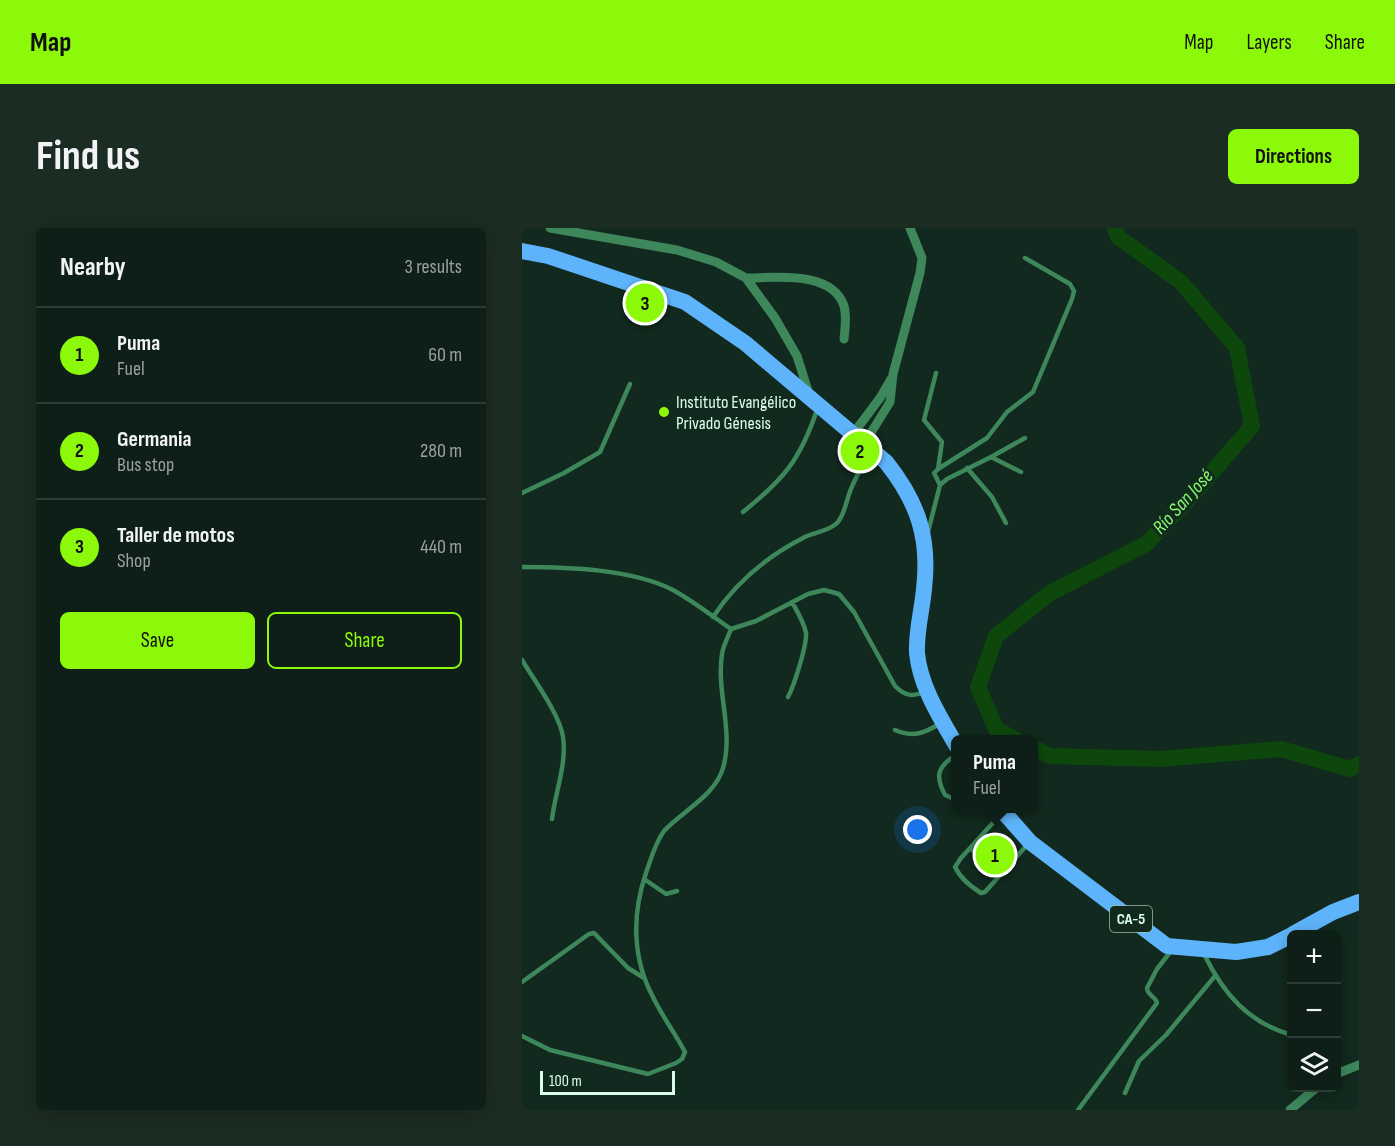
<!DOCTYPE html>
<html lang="en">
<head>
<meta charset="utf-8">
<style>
	body { margin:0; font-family:"Sofia Sans Condensed",sans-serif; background:#1b2c23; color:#f1f3f6 }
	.controls { position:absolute; right:18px; bottom:18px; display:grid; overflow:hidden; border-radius:9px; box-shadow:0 3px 15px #0003 }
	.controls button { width:54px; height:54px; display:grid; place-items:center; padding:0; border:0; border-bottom:2px solid #2d3d35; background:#0d1f16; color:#f1f3f6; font:30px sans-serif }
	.scale { position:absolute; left:18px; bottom:15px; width:135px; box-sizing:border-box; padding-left:6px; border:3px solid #dafeeb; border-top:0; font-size:16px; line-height:21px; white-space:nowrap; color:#dafeeb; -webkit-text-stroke:4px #11291e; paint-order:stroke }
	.you { position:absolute; left:396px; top:602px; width:21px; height:21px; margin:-15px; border:4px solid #fff; border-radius:50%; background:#1a73e8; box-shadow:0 0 0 9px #1a73e833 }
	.badge { display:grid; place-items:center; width:39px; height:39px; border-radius:50%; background:#8cf90b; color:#111; font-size:20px; font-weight:700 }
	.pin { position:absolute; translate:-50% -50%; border:3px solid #fff; box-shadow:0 2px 6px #0006 }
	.popup { position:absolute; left:429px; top:507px; width:87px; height:78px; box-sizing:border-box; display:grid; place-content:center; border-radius:9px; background:#0d1f16; filter:drop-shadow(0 2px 4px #0005); font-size:20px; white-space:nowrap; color:#9aa2a1 }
	.popup b { font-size:22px; color:#f1f3f6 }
	.popup::after { content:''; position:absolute; left:50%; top:100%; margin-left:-12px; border:12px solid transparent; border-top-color:#0d1f16 }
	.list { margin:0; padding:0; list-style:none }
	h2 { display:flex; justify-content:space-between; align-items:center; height:78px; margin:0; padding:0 24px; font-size:26px }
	h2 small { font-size:20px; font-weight:400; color:#9aa2a1 }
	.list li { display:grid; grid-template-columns:39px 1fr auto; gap:18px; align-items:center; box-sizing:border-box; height:96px; padding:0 24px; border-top:2px solid #2d3d35 }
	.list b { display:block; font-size:22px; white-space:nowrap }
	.list p { margin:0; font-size:20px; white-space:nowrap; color:#9aa2a1 }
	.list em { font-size:20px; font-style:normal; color:#9aa2a1 }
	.actions { display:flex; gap:12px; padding:18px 24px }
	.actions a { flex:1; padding:14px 0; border:2px solid #8cf90b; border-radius:9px; text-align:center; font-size:21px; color:#8cf90b }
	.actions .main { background:#8cf90b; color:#111 }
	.icon { flex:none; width:33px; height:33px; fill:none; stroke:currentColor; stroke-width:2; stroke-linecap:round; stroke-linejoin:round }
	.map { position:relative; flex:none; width:837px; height:882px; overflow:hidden; border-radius:9px }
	header { display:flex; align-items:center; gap:36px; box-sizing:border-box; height:84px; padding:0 30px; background:#8cf90b; color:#111 }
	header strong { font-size:28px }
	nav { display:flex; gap:33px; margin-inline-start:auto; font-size:21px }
	.intro { display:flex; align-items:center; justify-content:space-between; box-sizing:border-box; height:144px; padding:0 36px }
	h1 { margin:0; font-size:42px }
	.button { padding:15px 27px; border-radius:9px; background:#8cf90b; color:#111; font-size:21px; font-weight:700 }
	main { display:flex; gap:36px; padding:0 36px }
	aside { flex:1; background:#0d1f16; border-radius:9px; box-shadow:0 3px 15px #0003 }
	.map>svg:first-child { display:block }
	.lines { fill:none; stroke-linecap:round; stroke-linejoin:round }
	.river { stroke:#0d470c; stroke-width:16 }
	.service { stroke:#3d875b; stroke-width:4.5 }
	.minor { stroke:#3d875b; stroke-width:9 }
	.trunk { stroke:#5eb4fa; stroke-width:16 }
	.poi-dot { fill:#8cf90b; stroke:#11291e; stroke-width:2 }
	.labels { text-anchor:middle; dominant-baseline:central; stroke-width:6; stroke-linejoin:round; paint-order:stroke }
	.shield { fill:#11291e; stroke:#9ebeae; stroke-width:1.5 }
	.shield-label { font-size:16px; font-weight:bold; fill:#dafeeb }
	.poi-label { font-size:18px; fill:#dafeeb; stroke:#11291e; text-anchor:start }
	.water-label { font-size:20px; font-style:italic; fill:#85fb6b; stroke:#11291e }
</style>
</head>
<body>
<header>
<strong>Map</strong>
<nav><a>Map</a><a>Layers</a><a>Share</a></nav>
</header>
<div class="intro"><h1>Find us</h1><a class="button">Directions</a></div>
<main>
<aside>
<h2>Nearby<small>3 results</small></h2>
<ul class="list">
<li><span class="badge">1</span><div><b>Puma</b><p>Fuel</p></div><em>60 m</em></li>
<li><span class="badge">2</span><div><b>Germania</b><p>Bus stop</p></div><em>280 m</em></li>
<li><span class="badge">3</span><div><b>Taller de motos</b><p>Shop</p></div><em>440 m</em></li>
</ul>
<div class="actions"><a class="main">Save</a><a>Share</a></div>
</aside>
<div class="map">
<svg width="837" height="882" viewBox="0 0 837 882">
	<rect width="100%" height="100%" fill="#11291e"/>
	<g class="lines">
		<!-- river -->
		<path class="river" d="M495 512 474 501 456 459 474 408 528 365 624 316 668 270 730 198 715 120 659 54 596 9 593 0
			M512 520 528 528 638 531 759 521 828 541 837 536"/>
		<!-- service -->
		<path class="service" d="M414 145 402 192 420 214 416 241
			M469 229 503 210
			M445 240 470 269 484 295
			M418 257 412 245 416 241 465 210 485 184 511 164 550 71 552 63 548 56 503 30
			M0 265 42 245 78 224 108 156
			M221 284C262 251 278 232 295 182
			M406 304 418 257 425 251 469 229 499 244
			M0 339C46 339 110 341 151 362 171 373 190 388 209 401L234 393 286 366 302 362 317 366 332 384 373 458C383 468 390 469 403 464
			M191 389C214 354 244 329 281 310 291 304 306 304 315 295 323 287 324 272 329 261 334 248 341 236 348 224
			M0 432C12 452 38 487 41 509 45 536 33 565 30 591
			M266 469C272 458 285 417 284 405 282 394 275 383 270 374
			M373 502C391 510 403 505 419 495
			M434 527C415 539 413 548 423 567L434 572
			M479 586 439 630 433 639C439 651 448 658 459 665L463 664 505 617
			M448 620 479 647
			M122 651 144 666 155 663
			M682 726C701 765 726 795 770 807
			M0 754 67 706 72 705 106 740 122 750
			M0 808 28 822 126 846 154 835 160 831 163 824C153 805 140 788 131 769 110 730 110 686 124 645 129 631 133 615 142 603 160 583 193 568 201 540 212 503 194 464 200 426 201 418 206 409 209 401
			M603 865 617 833 644 807 693 748
			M556 882 635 775C634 769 625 767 625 760L635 741 649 723"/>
		<!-- minor -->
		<path class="minor" d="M28 0 155 22 194 34 224 50 253 90 275 128 287 166
			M224 50C253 50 310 42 322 78 325 89 323 101 322 111
			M331 206 358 170 369 151
			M342 216 368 174 371 146 398 45 400 30 388 0
			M814 846 837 837
			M768 882 794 860"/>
		<!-- trunk -->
		<path class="trunk" d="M0 23 26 28 163 74 223 115 364 234C396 274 408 310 402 361 400 383 394 403 395 425 398 458 418 489 434 517
			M478 580 508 614 645 718 714 724 746 719 770 707
			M771 706 811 684 837 674"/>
	</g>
	<!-- markers -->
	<circle class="poi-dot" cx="142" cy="184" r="6"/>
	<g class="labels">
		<!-- shield labels -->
		<rect class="shield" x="588" y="678" width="42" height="26" rx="4.5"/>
		<g class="shield-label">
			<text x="609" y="691">CA-5</text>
		</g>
		<!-- poi labels -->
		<g class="poi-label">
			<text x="154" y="174">Instituto Evangélico<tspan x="154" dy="21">Privado Génesis</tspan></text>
		</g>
		<!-- water labels -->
		<g class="water-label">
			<text transform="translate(661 274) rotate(-48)">Río San José</text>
		</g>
	</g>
</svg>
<div class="controls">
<button>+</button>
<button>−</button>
<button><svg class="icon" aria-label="layers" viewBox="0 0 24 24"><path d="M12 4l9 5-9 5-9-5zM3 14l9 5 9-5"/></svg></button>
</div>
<div class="scale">100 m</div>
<div class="you"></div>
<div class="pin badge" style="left:473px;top:627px">1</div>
<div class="popup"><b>Puma</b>Fuel</div>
<div class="pin badge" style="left:338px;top:223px">2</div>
<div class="pin badge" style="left:123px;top:75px">3</div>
</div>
</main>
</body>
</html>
